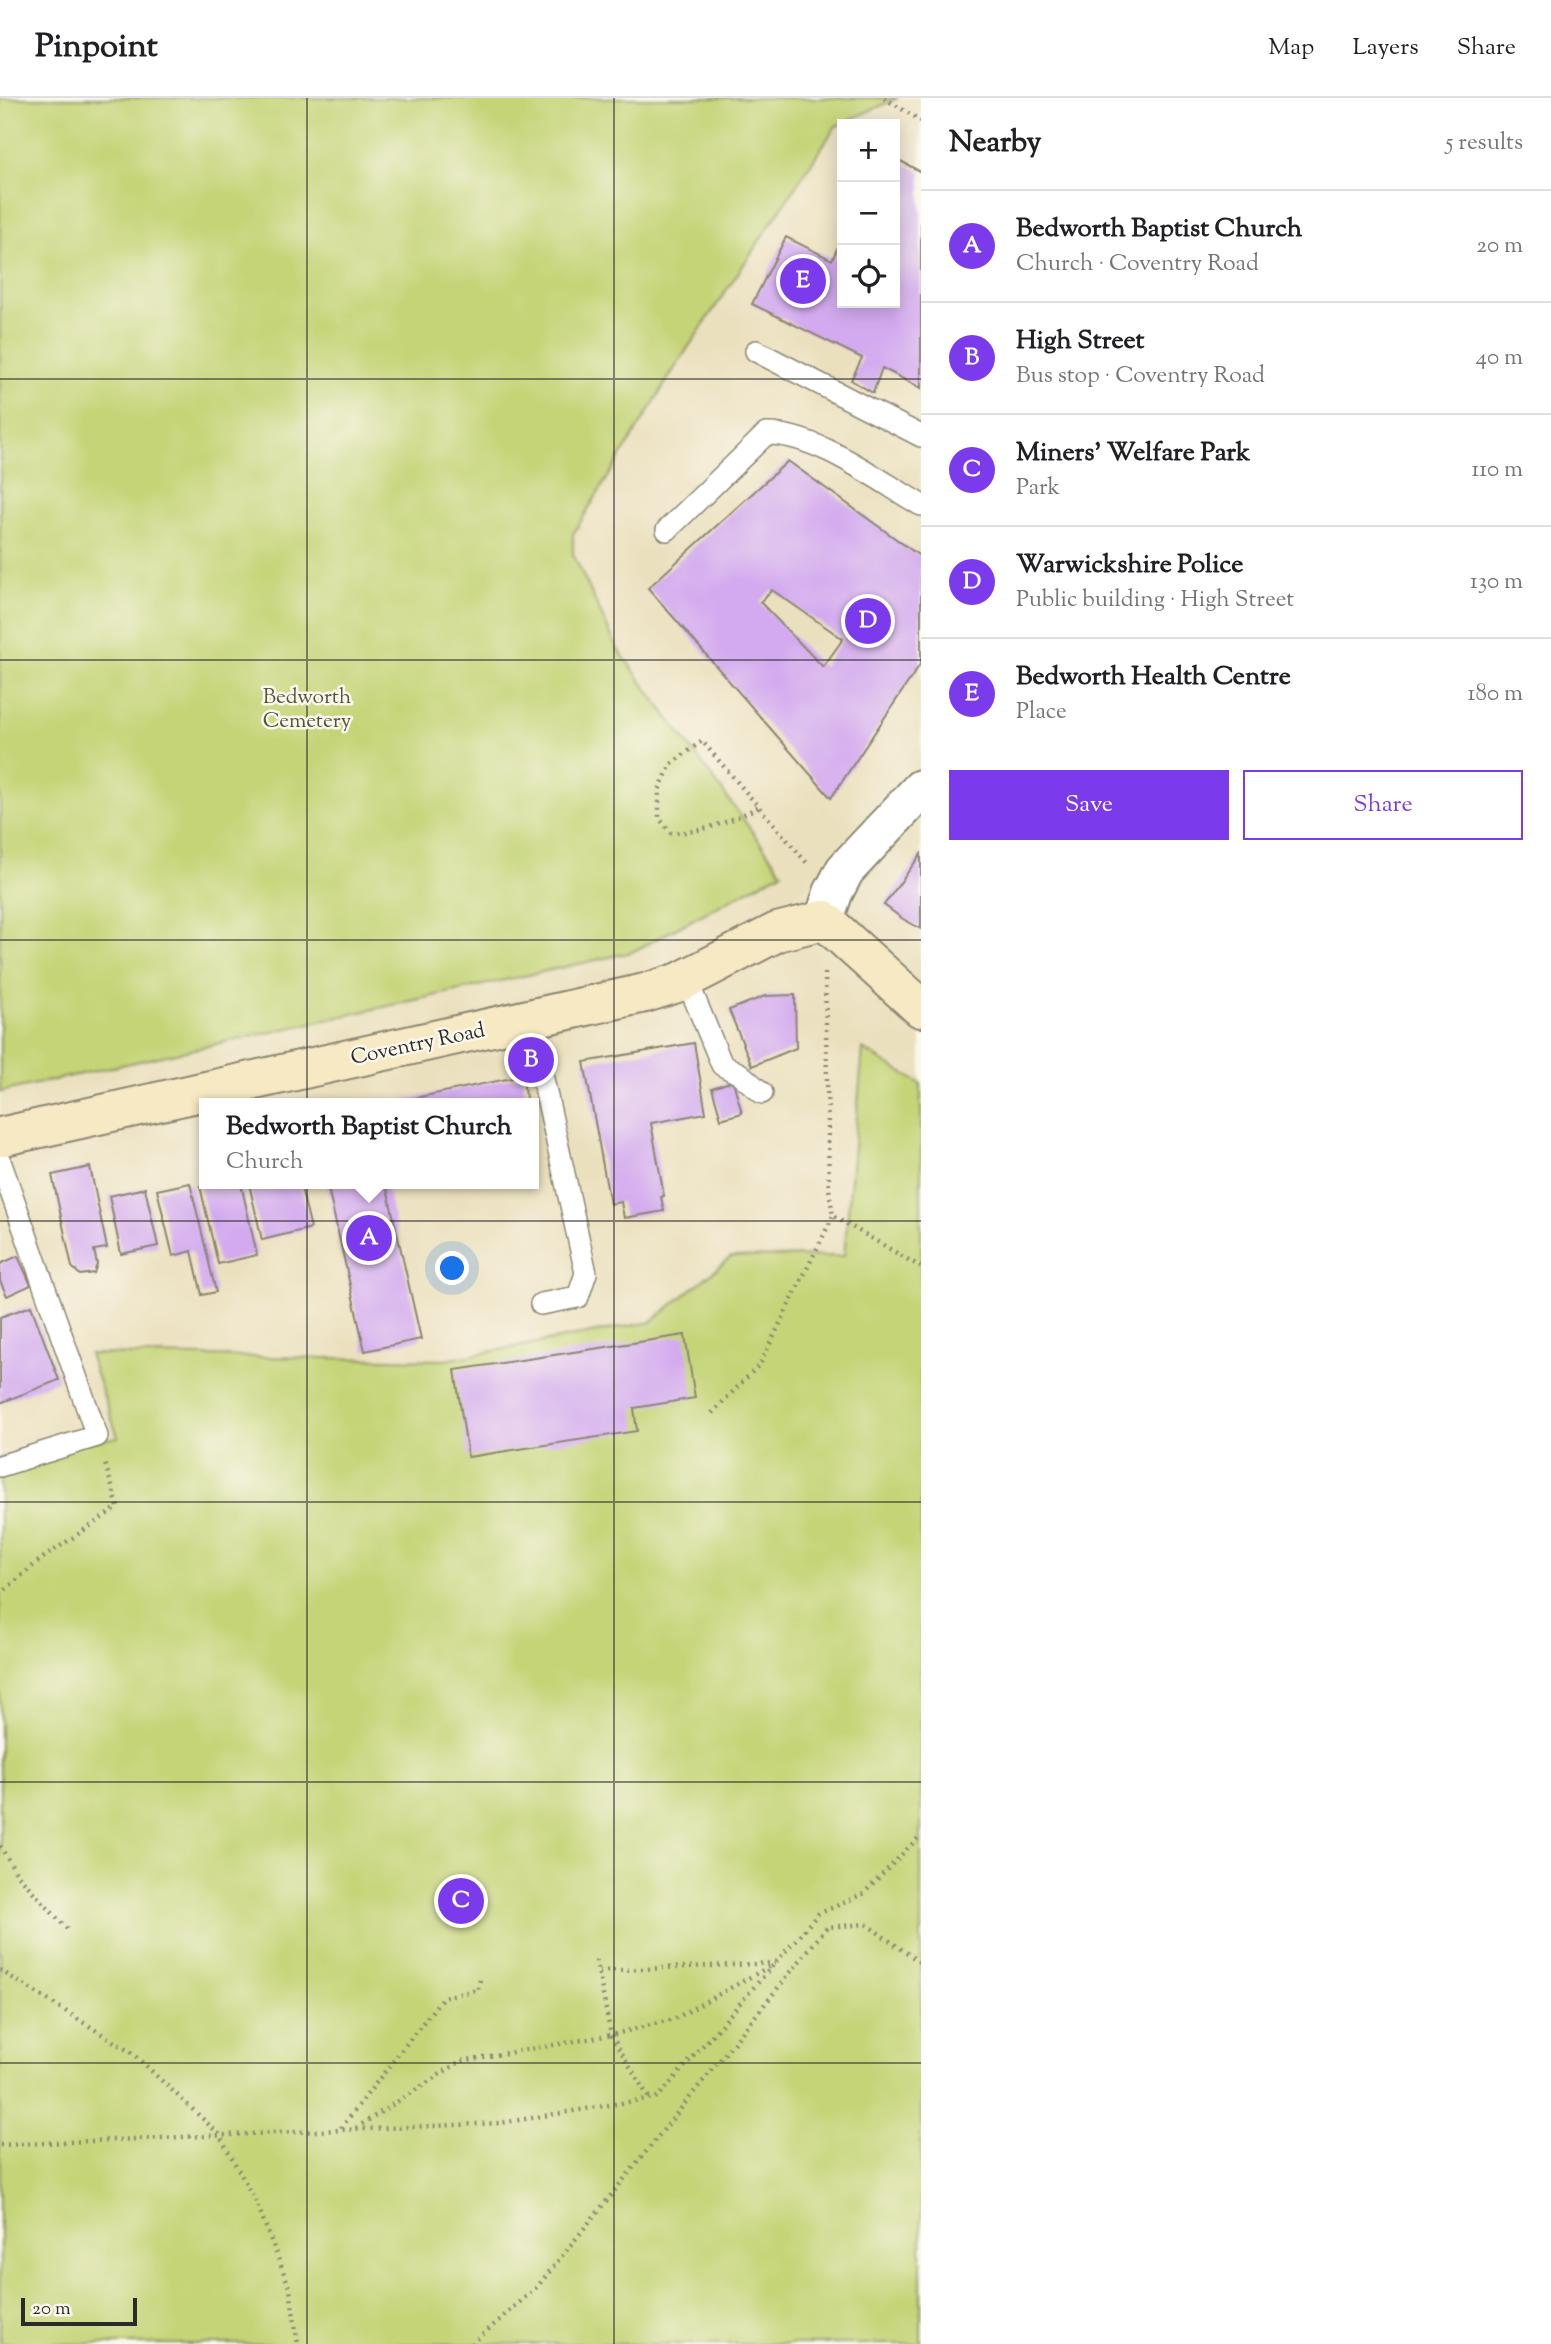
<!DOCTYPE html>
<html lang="en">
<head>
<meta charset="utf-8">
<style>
	body { margin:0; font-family:"Sorts Mill Goudy",serif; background:#f2f2f2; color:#202124 }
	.controls { position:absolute; right:21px; top:21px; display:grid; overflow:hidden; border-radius:0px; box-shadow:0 4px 18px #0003 }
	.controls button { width:63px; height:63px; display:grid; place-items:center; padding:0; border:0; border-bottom:2px solid #e0e0e0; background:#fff; color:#202124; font:35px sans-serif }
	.scale { position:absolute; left:21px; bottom:18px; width:116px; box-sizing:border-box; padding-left:7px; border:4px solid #2b2b2b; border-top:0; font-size:19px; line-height:24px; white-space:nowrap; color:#2b2b2b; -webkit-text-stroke:5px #fbf7ec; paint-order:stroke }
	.you { position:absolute; left:453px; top:1171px; width:24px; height:24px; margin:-18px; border:5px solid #fff; border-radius:50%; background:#1a73e8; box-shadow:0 0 0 10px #1a73e833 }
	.badge { display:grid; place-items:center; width:46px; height:46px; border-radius:50%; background:#7c3aed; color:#fff; font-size:23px; font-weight:700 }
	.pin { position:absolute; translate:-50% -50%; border:4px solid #fff; box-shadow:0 2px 7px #0006 }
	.popup { position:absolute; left:199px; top:1000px; width:340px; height:91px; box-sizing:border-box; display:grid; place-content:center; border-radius:0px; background:#fff; filter:drop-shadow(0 2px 5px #0005); font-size:23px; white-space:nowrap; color:#757577 }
	.popup b { font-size:26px; color:#202124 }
	.popup::after { content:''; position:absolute; left:50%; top:100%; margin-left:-14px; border:14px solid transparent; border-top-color:#fff }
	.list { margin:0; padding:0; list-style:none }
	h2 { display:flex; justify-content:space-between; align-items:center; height:91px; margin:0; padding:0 28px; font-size:30px }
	h2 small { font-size:23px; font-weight:400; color:#757577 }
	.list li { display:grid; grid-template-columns:46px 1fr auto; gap:21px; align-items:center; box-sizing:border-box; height:112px; padding:0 28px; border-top:2px solid #e0e0e0 }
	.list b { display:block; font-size:26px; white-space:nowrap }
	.list p { margin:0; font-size:23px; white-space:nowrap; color:#757577 }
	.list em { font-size:23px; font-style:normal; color:#757577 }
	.actions { display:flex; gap:14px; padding:21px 28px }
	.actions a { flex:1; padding:16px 0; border:2px solid #7c3aed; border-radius:0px; text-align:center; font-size:24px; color:#7c3aed }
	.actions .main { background:#7c3aed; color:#fff }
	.icon { flex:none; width:38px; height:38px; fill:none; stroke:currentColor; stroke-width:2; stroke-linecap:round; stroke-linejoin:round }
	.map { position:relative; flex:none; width:921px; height:2246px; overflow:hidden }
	header { display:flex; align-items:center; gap:42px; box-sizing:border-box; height:98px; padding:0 35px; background:#fff; border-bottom:2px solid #e0e0e0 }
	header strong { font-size:33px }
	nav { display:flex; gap:38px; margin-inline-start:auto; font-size:24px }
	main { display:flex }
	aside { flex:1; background:#fff }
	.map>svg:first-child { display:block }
	.green { fill:#c5d477; stroke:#788051; stroke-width:2 }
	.building { fill:#d3aaef; fill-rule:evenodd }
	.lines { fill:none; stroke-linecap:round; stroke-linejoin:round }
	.lane-casing { stroke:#8b8674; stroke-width:24 }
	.street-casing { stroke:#8b8674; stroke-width:42 }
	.secondary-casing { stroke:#8b8674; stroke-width:42 }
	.path { stroke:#8b8674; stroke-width:4.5; stroke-dasharray:2 5; stroke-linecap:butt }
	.lane { stroke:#fff; stroke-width:21 }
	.street { stroke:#fff; stroke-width:38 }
	.secondary { stroke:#f6e9c3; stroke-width:38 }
	.grid { fill:none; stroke:#2b2b2b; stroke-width:2; stroke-opacity:0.55 }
	.labels { text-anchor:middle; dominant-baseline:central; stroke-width:5; stroke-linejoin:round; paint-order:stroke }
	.park-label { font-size:21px; fill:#52553e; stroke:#fbf7ec }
	.street-label { font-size:21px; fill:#2b2b2b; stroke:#fbf7ec }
</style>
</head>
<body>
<header>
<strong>Pinpoint</strong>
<nav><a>Map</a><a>Layers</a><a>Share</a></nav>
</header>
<main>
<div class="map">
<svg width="921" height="2246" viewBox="0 0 921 2246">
	<rect width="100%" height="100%" fill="#fbf7ec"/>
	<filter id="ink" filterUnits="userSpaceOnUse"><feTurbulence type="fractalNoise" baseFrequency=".0143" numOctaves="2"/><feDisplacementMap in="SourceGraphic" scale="14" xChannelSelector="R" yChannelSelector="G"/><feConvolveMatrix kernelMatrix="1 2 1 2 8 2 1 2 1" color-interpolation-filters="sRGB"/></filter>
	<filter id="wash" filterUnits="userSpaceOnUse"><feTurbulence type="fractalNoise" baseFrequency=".00686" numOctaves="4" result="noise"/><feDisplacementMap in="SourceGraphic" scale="28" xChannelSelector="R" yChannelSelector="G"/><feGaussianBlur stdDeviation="1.57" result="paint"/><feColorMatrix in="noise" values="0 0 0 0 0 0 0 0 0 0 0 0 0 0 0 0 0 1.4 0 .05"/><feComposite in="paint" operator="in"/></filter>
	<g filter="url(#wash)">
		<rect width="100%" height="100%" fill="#ebe0be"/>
		<!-- green -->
		<path class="green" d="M0 0H898L836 28 678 265 573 436V456L617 550 782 774 632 854 0 994Z
			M863 951 921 986V2246H0V1360L118 1339 89 1256 445 1262 651 1224 731 1159 844 1158Z"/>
		<g id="blocks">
			<!-- building -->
			<path class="building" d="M895 60 921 74V290L882 270 873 295 851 282 862 260 752 206 786 139 832 162 842 140V205H895Z
				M788 363 921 459V565L831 700 648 490ZM772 492 843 541 823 569 760 504Z
				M921 756V831L903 821 884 807Z
				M795 897 796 950 752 968 729 912 765 898Z
				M694 945 706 1015 651 1025 664 1098 661 1099 664 1113 624 1120 621 1104 610 1106 584 964Z
				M522 978 527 1005H395V1004Z
				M733 983 742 1015 721 1021 712 990Z
				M90 1069 107 1150 94 1152 97 1166 94 1175 80 1177 72 1169 52 1077Z
				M190 1085 216 1194 202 1197 192 1153 173 1158 157 1092Z
				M211 1086H241L257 1157 218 1166 200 1088Z
				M249 1086H300L311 1130 262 1142Z
				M327 1086H386L421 1241 365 1253Z
				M145 1090 158 1148 121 1156 109 1098Z
				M18 1158 31 1187 7 1198 0 1183V1166Z
				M31 1208 59 1282 0 1305V1219Z
				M685 1237 695 1300 634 1310 637 1333 468 1359 455 1272Z"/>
		</g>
	</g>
	<g filter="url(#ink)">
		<use href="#blocks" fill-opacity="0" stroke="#8b8674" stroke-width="2"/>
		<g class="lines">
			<!-- lane casing -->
			<g class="lane-casing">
				<path id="lane" d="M756 253 921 338
					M667 432 766 336C816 335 878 382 921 407
					M686 880 722 967 740 976 762 995
					M530 922 586 1175 578 1199 541 1206
					M0 1063 97 1338 0 1368"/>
			</g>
			<!-- street casing -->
			<g class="street-casing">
				<path id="street" d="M824 822 833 795 845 772 921 691"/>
			</g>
			<!-- secondary casing -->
			<g class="secondary-casing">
				<path id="secondary" d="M0 1039 645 895 680 884 777 834 824 822 921 910"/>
			</g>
			<!-- path -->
			<path class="path" d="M884 0 921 23
				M758 709C729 724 704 734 671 735L659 720V692L671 666 702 643 807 765
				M825 875 829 1091 833 1118 921 1169
				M712 1315 760 1266 833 1118
				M0 1496 40 1462 118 1409 105 1365
				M0 1748 17 1776 68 1832
				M596 1862 611 1937 649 2000
				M0 1872 132 1955 219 2036 257 2106 290 2191 298 2246
				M599 1873 775 1865
				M341 2030 443 1899 478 1892 481 1877
				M356 2030 461 1963 611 1937 674 1921 772 1867
				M0 2047 501 2025 658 1999 818 1816 863 1796 921 1737
				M472 2246 537 2189 827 1829 866 1826 921 1865"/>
			<!-- lane -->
			<use href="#lane" class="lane"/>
			<!-- street -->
			<use href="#street" class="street"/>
			<!-- secondary -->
			<use href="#secondary" class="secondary"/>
		</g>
	</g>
	<!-- grid -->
	<path class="grid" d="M307 0V2246M614 0V2246M0 281H921M0 562H921M0 842H921M0 1123H921M0 1404H921M0 1684H921M0 1965H921"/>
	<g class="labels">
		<!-- park labels -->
		<g class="park-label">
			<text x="307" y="600">Bedworth<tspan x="307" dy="24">Cemetery</tspan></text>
		</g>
		<!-- street labels -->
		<g class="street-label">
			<text transform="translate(418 947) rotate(-12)">Coventry Road</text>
		</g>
	</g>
</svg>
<div class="controls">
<button>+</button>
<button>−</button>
<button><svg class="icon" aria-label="locate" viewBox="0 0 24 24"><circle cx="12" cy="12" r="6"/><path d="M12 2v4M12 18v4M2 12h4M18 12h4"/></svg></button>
</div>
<div class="scale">20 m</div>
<div class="you"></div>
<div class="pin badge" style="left:369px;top:1140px">A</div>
<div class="popup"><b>Bedworth Baptist Church</b>Church</div>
<div class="pin badge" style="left:531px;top:962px">B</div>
<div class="pin badge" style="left:461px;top:1803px">C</div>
<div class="pin badge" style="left:868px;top:523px">D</div>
<div class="pin badge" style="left:803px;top:183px">E</div>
</div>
<aside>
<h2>Nearby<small>5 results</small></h2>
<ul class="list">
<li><span class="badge">A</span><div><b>Bedworth Baptist Church</b><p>Church · Coventry Road</p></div><em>20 m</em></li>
<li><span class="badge">B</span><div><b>High Street</b><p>Bus stop · Coventry Road</p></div><em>40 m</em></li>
<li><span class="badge">C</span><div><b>Miners' Welfare Park</b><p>Park</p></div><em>110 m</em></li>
<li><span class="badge">D</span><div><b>Warwickshire Police</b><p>Public building · High Street</p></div><em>130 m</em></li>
<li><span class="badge">E</span><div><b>Bedworth Health Centre</b><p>Place</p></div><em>180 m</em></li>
</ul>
<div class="actions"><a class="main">Save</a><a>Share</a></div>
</aside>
</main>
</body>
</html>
